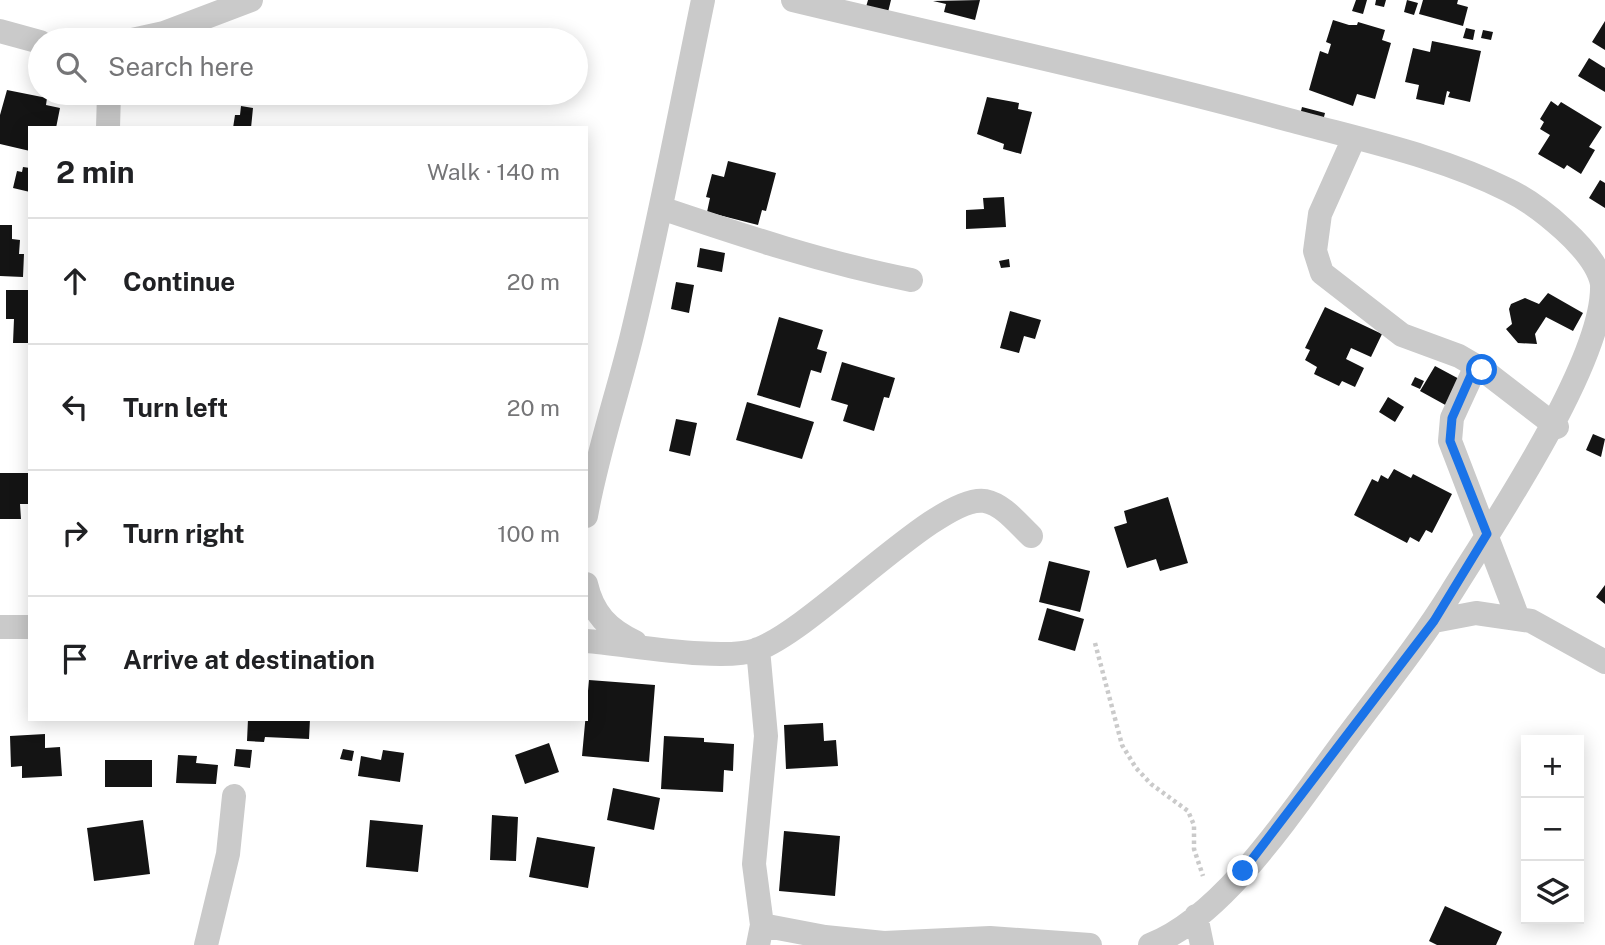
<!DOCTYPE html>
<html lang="en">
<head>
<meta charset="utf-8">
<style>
	body { margin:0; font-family:"Public Sans",sans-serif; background:#f6f6f6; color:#202124 }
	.controls { position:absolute; right:21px; bottom:21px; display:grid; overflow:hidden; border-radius:0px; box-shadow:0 4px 18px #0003 }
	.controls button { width:63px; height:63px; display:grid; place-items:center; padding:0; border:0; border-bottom:2px solid #e0e0e0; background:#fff; color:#202124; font:35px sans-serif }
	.stop { position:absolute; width:21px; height:21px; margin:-16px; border:5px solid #1a73e8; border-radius:50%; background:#fff }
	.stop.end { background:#1a73e8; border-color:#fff; box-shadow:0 2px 7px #0008 }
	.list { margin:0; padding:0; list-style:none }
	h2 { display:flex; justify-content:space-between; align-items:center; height:91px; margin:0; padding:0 28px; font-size:30px }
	h2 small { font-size:23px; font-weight:400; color:#757577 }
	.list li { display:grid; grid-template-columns:46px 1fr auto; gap:21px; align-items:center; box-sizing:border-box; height:126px; padding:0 28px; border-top:2px solid #e0e0e0 }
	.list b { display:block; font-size:26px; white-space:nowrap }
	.list em { font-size:23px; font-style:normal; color:#757577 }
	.icon { flex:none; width:38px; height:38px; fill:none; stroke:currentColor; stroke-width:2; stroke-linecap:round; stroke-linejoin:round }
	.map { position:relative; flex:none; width:1605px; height:945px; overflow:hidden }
	.search { position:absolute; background:#fff; box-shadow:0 4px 18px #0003; left:28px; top:28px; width:560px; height:77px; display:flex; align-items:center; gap:18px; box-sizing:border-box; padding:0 24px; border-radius:38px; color:#757577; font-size:26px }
	.panel { position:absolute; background:#fff; box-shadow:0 4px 18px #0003; left:28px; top:126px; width:560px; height:595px; border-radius:0px }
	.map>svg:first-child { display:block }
	.building { fill:#141414 }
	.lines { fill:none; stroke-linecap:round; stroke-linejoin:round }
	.path { stroke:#cacaca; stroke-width:4.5; stroke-dasharray:3.5 3.5; stroke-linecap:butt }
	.street { stroke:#cacaca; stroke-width:24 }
	.route { stroke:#1a73e8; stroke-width:9 }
</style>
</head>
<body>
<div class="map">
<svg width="1605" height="945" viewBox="0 0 1605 945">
	<rect width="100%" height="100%" fill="#fff"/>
	<!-- building -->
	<path class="building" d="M868 0H891L888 12 866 7Z
		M980 0 975 20 944 12 946 4 933 1Z
		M1356 0H1367L1363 14 1352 11Z
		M1376 0H1386L1384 7 1375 5Z
		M1407 0 1418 3 1414 15 1404 12Z
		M1423 0H1458L1457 4 1468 7 1463 26 1419 14Z
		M1333 20 1349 25H1357L1358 22 1385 30 1382 40 1391 43 1375 99 1357 94 1353 106 1309 90 1320 51 1328 54 1331 44 1326 42Z
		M1605 21V50L1592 42Z
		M1466 28 1475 30 1473 40 1463 38Z
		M1483 30 1493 32 1491 40 1481 38Z
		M1432 41 1481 51 1470 102 1448 97 1450 92 1447 91 1444 105 1416 99 1419 85 1405 82 1413 48 1430 52Z
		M1589 58 1605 68V92L1578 76Z
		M7 90 47 98 46 105 60 108 56 128H30V151L0 144V115Z
		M987 97 1019 103 1018 109 1032 112 1021 154 1003 149 1004 144 977 134Z
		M1551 101 1558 106 1561 102 1602 127 1589 147 1595 150 1581 174 1567 165 1564 169 1538 154 1550 135 1540 129 1544 122 1540 119Z
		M241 106 253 108 251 128H233L235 115H240Z
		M1302 107 1325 113 1323 121 1300 115Z
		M728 161 776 173 766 211 762 210 758 225 707 212 710 198 706 197 712 174 724 177Z
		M23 167 30 168V192L13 188 17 171 22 172Z
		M1600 180 1605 183V208L1589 198Z
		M1004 197 1006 227 966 229V210L984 209 983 198Z
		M0 225H12V239L20 240 19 254H24L23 277 0 276Z
		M700 248 725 253 722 272 697 267Z
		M1009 259 1010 267 1001 268 999 261Z
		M676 282 694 285 689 313 671 309Z
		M6 290H30V343H13L14 319H6Z
		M1548 293 1583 313 1573 331 1546 317 1535 334 1537 344 1518 343 1506 329 1512 324 1509 309 1511 304 1525 298 1539 304Z
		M1325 307 1382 334 1371 357 1351 348 1346 359 1364 368 1355 387 1342 381 1339 386 1314 374 1317 367 1305 360 1310 350 1305 348Z
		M1010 311 1041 320 1035 339 1024 336 1019 353 1000 348Z
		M779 317 823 330 817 349 827 352 821 373 811 370 800 408 757 395Z
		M842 362 895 378 889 398 884 397 874 431 843 421 848 405 831 400Z
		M1435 366 1463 381 1449 407 1420 391Z
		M1415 377 1424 381 1420 389 1411 385Z
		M1388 397 1404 407 1395 422 1379 412Z
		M747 402 814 422 802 459 736 440Z
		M676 419 697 423 690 456 669 451Z
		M1593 434 1605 439 1601 457 1586 450Z
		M1394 469 1411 478 1413 474 1452 494 1432 533 1426 530 1419 542 1410 537 1407 543 1354 515 1372 479 1378 482 1381 475 1388 479Z
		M0 473H28V504H20L21 519H0Z
		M1168 497 1188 563 1160 571 1156 559 1127 568 1114 527 1127 523 1124 511Z
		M1049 561 1090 571 1080 612 1039 602Z
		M1605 585V604L1596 597Z
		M1047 608 1084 619 1075 651 1038 640Z
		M589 680 655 685 649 762 582 756Z
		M248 719H310L309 739 265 737 264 742 247 741Z
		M823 723 824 741 836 740 838 766 786 769 784 725Z
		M45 734V748L60 747 62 776 22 778V766L11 767 10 736Z
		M664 736 704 738V742L734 744 733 771 724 770 723 792 661 789Z
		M549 743 559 772 525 784 515 755Z
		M236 749 252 750 250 768 234 766Z
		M343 749 354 751 352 761 340 759Z
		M383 750 404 753 400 782 358 776 361 756 381 760Z
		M178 755 197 756 196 763 218 765 216 784 176 783Z
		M105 760H152V787H105Z
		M613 788 660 798 654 830 607 820Z
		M492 815 518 817 516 861 490 860Z
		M143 820 150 874 94 881 87 828Z
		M370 820 423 825 418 872 366 867Z
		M784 831 840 836 835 896 779 891Z
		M537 837 595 847 588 888 529 877Z
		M1445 906 1502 932 1496 945H1437L1429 941Z"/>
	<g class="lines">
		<!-- path -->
		<path class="path" d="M1095 643 1122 745 1136 768 1151 784 1188 811 1194 825V849L1203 876"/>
		<!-- street -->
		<path class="street" d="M793 0C959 40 1125 75 1289 120 1362 140 1440 156 1508 190 1537 204 1596 250 1602 284 1605 360 1493 525 1451 593 1420 643 1382 690 1347 737 1298 802 1226 916 1150 945
			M0 31 40 42
			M132 40 164 33 251 0
			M108 128 109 93
			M1354 138 1320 214 1315 251 1322 273 1402 335 1459 356 1483 370 1557 427
			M661 208C744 236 825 263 911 280
			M1476 366 1452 418 1450 441 1518 618
			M586 516C597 454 617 396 632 335 659 224 680 112 703 0
			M586 584C593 614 608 629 635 642
			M1434 621 1476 613 1531 621 1605 662
			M0 627H30
			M586 641C627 644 721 662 756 650 815 629 939 493 985 501 1004 505 1017 523 1031 536
			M758 649 766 736 754 864 762 925 758 945
			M1196 916 1202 945
			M762 925 825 937 884 943 990 938 1090 945
			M206 945 228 854 234 796"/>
	</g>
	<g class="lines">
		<!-- route -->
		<path class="route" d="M1243 871 1434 621 1487 534 1450 441 1452 418 1475 366 1482 370"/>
	</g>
</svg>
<div class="controls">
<button>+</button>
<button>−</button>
<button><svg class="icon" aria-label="layers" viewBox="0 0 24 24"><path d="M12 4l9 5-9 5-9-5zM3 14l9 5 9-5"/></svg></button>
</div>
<div class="stop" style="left:1482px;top:370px"></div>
<div class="stop end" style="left:1243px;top:871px"></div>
<div class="search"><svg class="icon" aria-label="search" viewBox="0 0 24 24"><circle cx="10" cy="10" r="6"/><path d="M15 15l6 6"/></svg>Search here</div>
<section class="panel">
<h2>2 min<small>Walk · 140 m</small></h2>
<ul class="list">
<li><svg class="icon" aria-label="ahead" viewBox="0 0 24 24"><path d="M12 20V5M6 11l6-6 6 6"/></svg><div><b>Continue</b></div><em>20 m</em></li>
<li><svg class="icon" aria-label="left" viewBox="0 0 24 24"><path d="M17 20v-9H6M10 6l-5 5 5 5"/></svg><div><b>Turn left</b></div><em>20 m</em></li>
<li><svg class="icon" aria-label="right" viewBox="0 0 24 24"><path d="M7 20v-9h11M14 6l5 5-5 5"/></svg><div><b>Turn right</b></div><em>100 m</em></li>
<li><svg class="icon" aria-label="arrive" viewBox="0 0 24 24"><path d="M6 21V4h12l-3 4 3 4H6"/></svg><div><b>Arrive at destination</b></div></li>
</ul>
</section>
</div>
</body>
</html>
